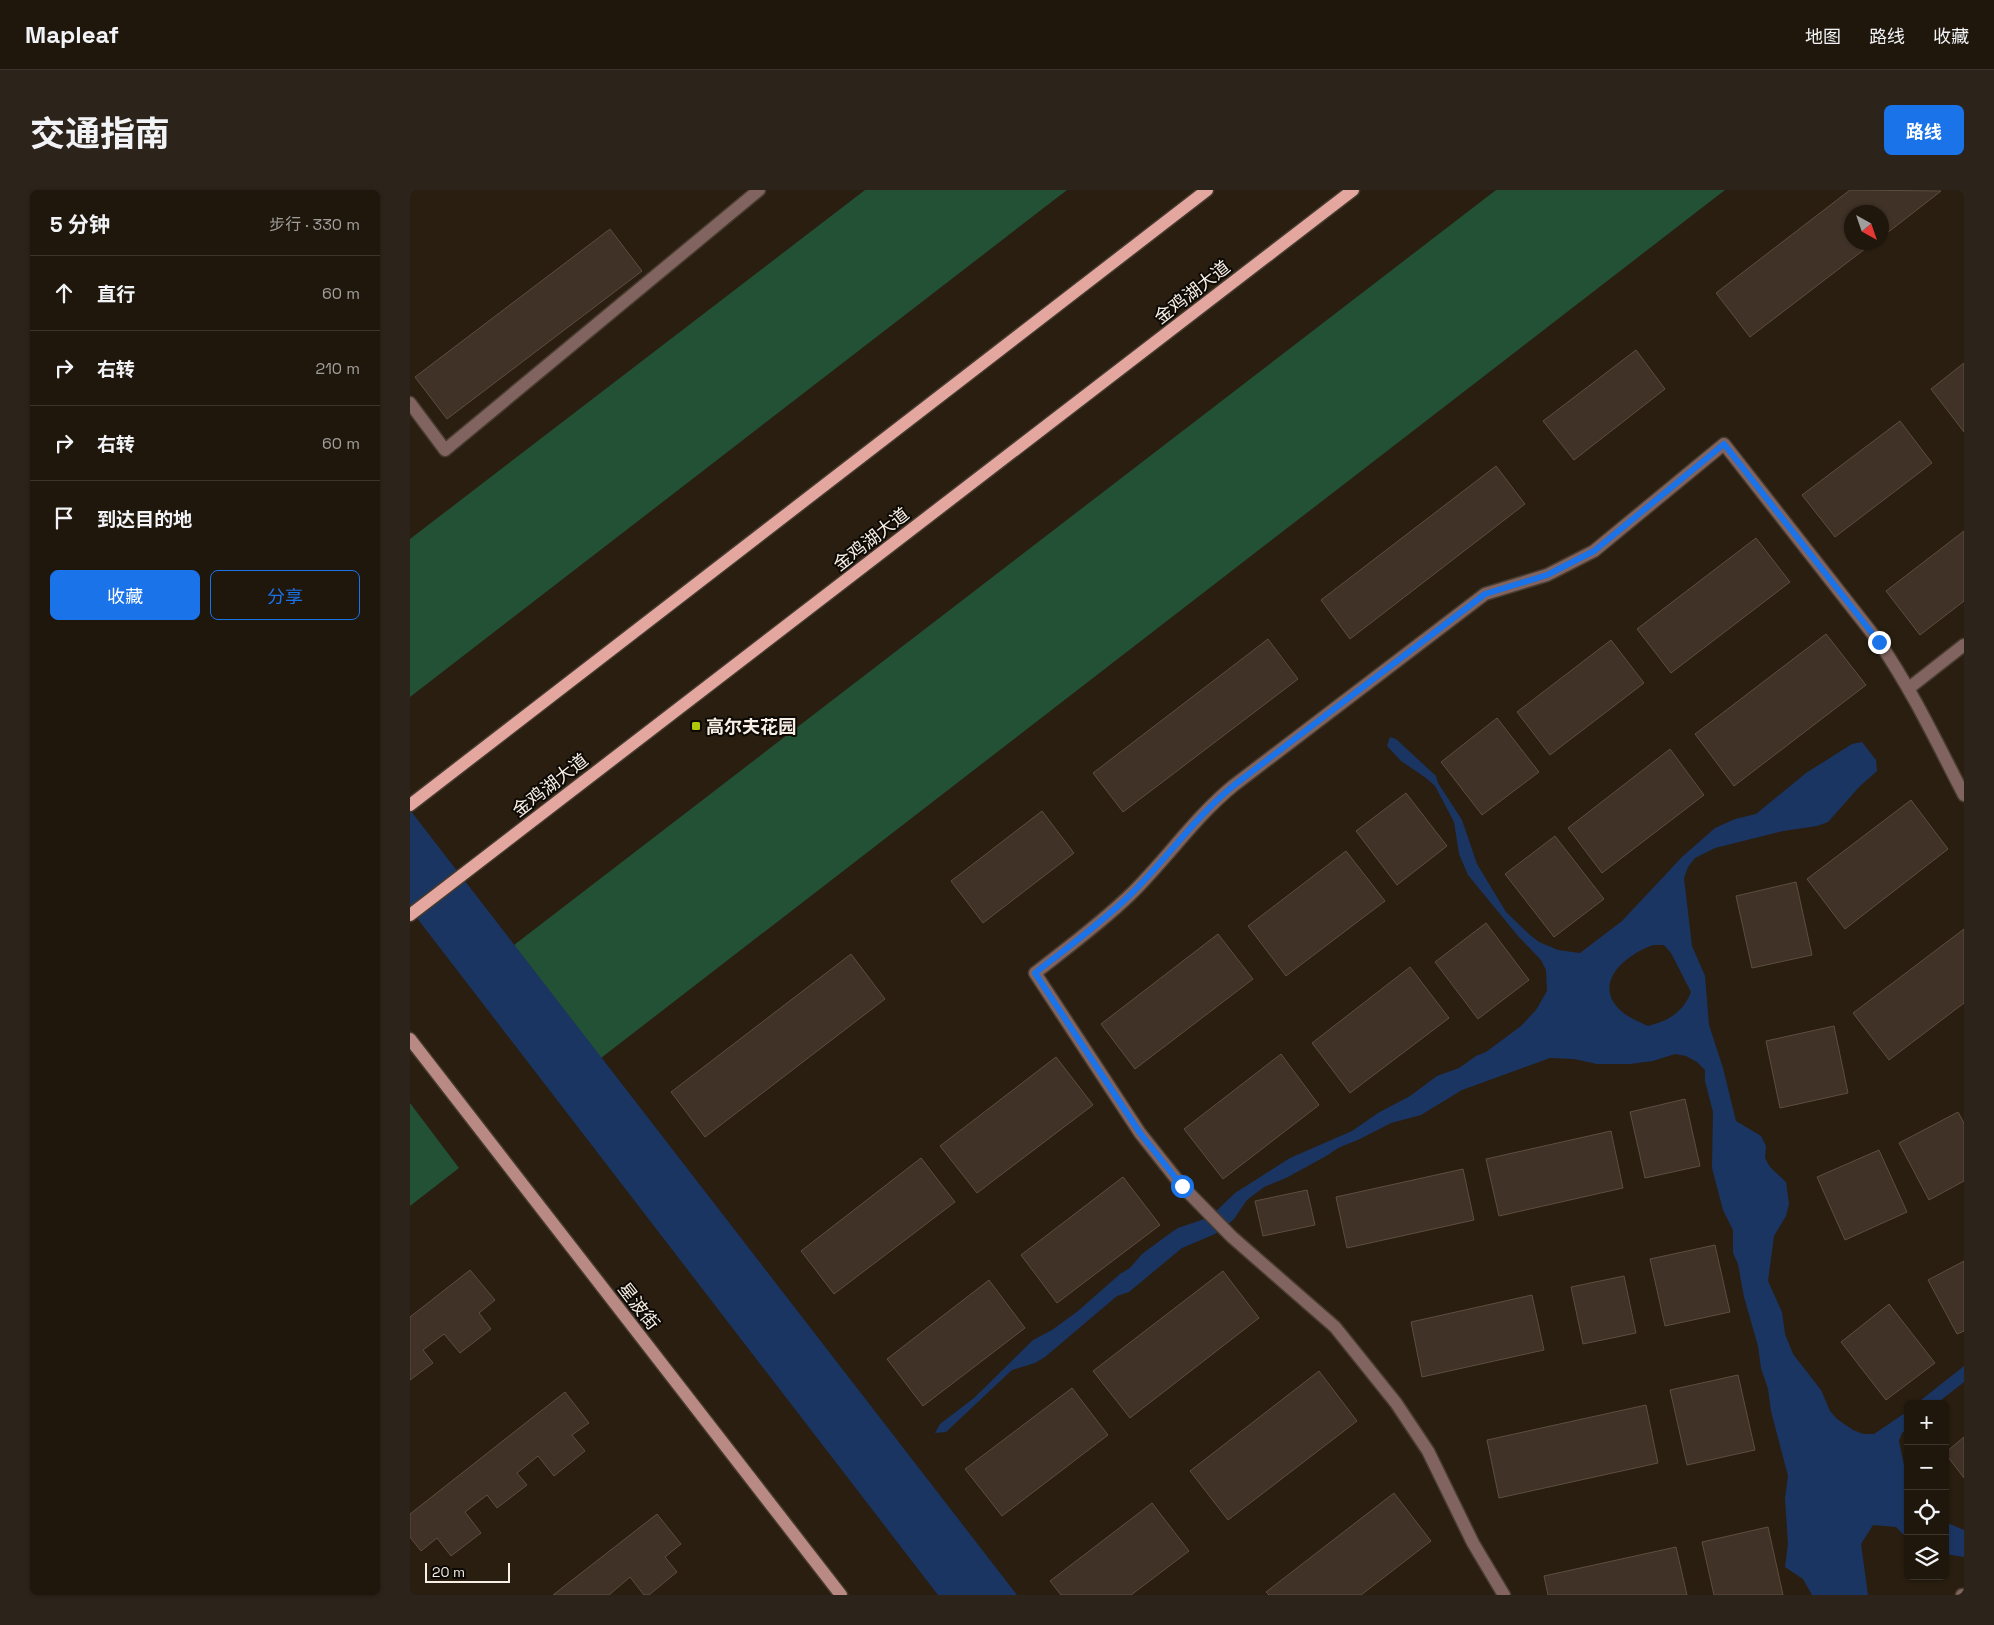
<!DOCTYPE html>
<html lang="zh">
<head>
<meta charset="utf-8">
<style>
	body { margin:0; font-family:"Space Grotesk","Noto Sans SC",sans-serif; background:#2c231a; color:#f1f3f6 }
	.controls { position:absolute; right:15px; bottom:15px; display:grid; overflow:hidden; border-radius:8px; box-shadow:0 1px 4px #0004 }
	.controls button { width:45px; height:45px; display:grid; place-items:center; padding:0; border:0; border-bottom:1px solid #3c352d; background:#1f160c; color:#f1f3f6; font:25px sans-serif }
	.compass { position:absolute; left:1434px; top:15px; width:45px; height:45px; border-radius:50%; background:#1f160c; box-shadow:0 1px 4px #0004; rotate:140deg }
	.scale { position:absolute; left:15px; bottom:12px; width:85px; box-sizing:border-box; padding-left:5px; border:2px solid #f7efe6; border-top:0; font-size:14px; line-height:18px; white-space:nowrap; color:#f7efe6; -webkit-text-stroke:4px #0d0904; paint-order:stroke }
	.stop { position:absolute; width:15px; height:15px; margin:-11px; border:4px solid #1a73e8; border-radius:50%; background:#fff }
	.stop.end { background:#1a73e8; border-color:#fff; box-shadow:0 1px 5px #0008 }
	.list { margin:0; padding:0; list-style:none }
	h2 { display:flex; justify-content:space-between; align-items:center; height:65px; margin:0; padding:0 20px; font-size:21px }
	h2 small { font-size:16px; font-weight:400; color:#a19f9d }
	.list li { display:grid; grid-template-columns:32px 1fr auto; gap:15px; align-items:center; box-sizing:border-box; height:75px; padding:0 20px; border-top:1px solid #3c352d }
	.list b { display:block; font-size:19px; white-space:nowrap }
	.list em { font-size:16px; font-style:normal; color:#a19f9d }
	.actions { display:flex; gap:10px; padding:15px 20px }
	.actions a { flex:1; padding:11px 0; border:1px solid #1a73e8; border-radius:8px; text-align:center; font-size:18px; color:#1a73e8 }
	.actions .main { background:#1a73e8; color:#fff }
	.icon { flex:none; width:28px; height:28px; fill:none; stroke:currentColor; stroke-width:2; stroke-linecap:round; stroke-linejoin:round }
	.map { position:relative; flex:none; width:1554px; height:1405px; overflow:hidden; border-radius:8px }
	header { display:flex; align-items:center; gap:30px; box-sizing:border-box; height:70px; padding:0 25px; background:#1f160c; border-bottom:1px solid #3c352d }
	header strong { font-size:24px }
	nav { display:flex; gap:28px; margin-inline-start:auto; font-size:18px }
	.intro { display:flex; align-items:center; justify-content:space-between; box-sizing:border-box; height:120px; padding:0 30px }
	h1 { margin:0; font-size:35px }
	.button { padding:12px 22px; border-radius:8px; background:#1a73e8; color:#fff; font-size:18px; font-weight:700 }
	main { display:flex; gap:30px; padding:0 30px }
	aside { flex:1; background:#1f160c; border-radius:8px; box-shadow:0 1px 4px #0004 }
	.map>svg:first-child { display:block }
	.green { fill:#225135 }
	.water { fill:#1b3563; fill-rule:evenodd }
	.building { fill:#403226; stroke:#5d4e41 }
	.lines { fill:none; stroke-linecap:round; stroke-linejoin:round }
	.street-casing { stroke:#463b2e; stroke-width:15 }
	.secondary-casing { stroke:#463b2e; stroke-width:15 }
	.primary-casing { stroke:#463b2e; stroke-width:15 }
	.street { stroke:#81635f; stroke-width:12 }
	.secondary { stroke:#b98983; stroke-width:12 }
	.primary { stroke:#e4a79f; stroke-width:12 }
	.route { stroke:#1a73e8; stroke-width:6 }
	.poi-dot { fill:#aec60a; stroke:#0d0904; stroke-width:2 }
	.labels { text-anchor:middle; dominant-baseline:central; stroke-width:4; stroke-linejoin:round; paint-order:stroke }
	.street-label { font-size:18px; fill:#f7efe6; stroke:#0d0904 }
	.poi-label { font-size:18px; font-weight:bold; fill:#f7efe6; stroke:#0d0904; text-anchor:start }
</style>
</head>
<body>
<header>
<strong>Mapleaf</strong>
<nav><a>地图</a><a>路线</a><a>收藏</a></nav>
</header>
<div class="intro"><h1>交通指南</h1><a class="button">路线</a></div>
<main>
<aside>
<h2>5 分钟<small>步行 · 330 m</small></h2>
<ul class="list">
<li><svg class="icon" aria-label="ahead" viewBox="0 0 24 24"><path d="M12 20V5M6 11l6-6 6 6"/></svg><div><b>直行</b></div><em>60 m</em></li>
<li><svg class="icon" aria-label="right" viewBox="0 0 24 24"><path d="M7 20v-9h11M14 6l5 5-5 5"/></svg><div><b>右转</b></div><em>210 m</em></li>
<li><svg class="icon" aria-label="right" viewBox="0 0 24 24"><path d="M7 20v-9h11M14 6l5 5-5 5"/></svg><div><b>右转</b></div><em>60 m</em></li>
<li><svg class="icon" aria-label="arrive" viewBox="0 0 24 24"><path d="M6 21V4h12l-3 4 3 4H6"/></svg><div><b>到达目的地</b></div></li>
</ul>
<div class="actions"><a class="main">收藏</a><a>分享</a></div>
</aside>
<div class="map">
<svg width="1554" height="1405" viewBox="0 0 1554 1405">
	<rect width="100%" height="100%" fill="#291e10"/>
	<!-- green -->
	<path class="green" d="M455 0H657L0 507V349Z
		M1086 0H1315L191 868 104 755Z
		M0 913 49 978 0 1016Z"/>
	<!-- water -->
	<path class="water" d="M980 547 986 549 1026 586 1028 593 1052 630 1067 674 1096 722 1120 745 1129 752 1148 760 1170 763 1212 731 1272 667 1305 638 1325 629 1346 624 1396 583 1442 554 1452 552 1466 570 1467 581 1450 596 1418 632 1407 636 1373 641 1305 658 1285 668 1278 677 1274 688 1282 756 1295 786 1299 835 1313 878 1326 931 1351 946 1356 956 1355 968 1360 977 1376 992 1379 1014 1376 1026 1364 1046 1358 1091 1372 1122 1375 1144 1383 1164 1411 1200 1420 1221 1427 1229 1443 1240 1453 1244H1464L1498 1221V1238L1492 1243 1489 1251 1498 1294V1349L1486 1337 1463 1335 1451 1354 1458 1405H1402L1393 1389 1375 1377 1378 1354 1375 1308 1378 1286 1361 1221 1358 1199 1351 1178 1348 1156 1334 1107 1328 1074 1323 1063V1040L1313 1020 1302 978 1303 922 1295 891V880L1287 872 1276 866 1265 864 1243 871 1220 874H1187L1164 869 1140 868 1052 900 1011 925 981 933 950 949 928 958 918 965 876 988 854 997 837 1010 824 1029 815 1037 805 1044 772 1058 719 1102 707 1106 635 1167 625 1173 602 1180 536 1242 525 1243 530 1234 564 1208 623 1150 642 1140 668 1121 710 1084 720 1078 732 1064 759 1044 768 1038 800 1027 825 1003 880 968 942 941 968 923 1000 906 1027 886 1049 878 1066 866 1076 862 1111 836 1126 820 1137 801 1136 780 1131 770 1108 746 1058 685 1049 664 1044 632 1025 596 1016 588 991 571 977 556ZM1243 755H1254L1261 763 1281 802C1273 822 1259 831 1238 836 1228 831 1216 827 1208 818 1183 790 1218 764 1243 755Z
		M0 620 607 1405H528L0 719Z
		M1554 1176V1192L1526 1214H1506Z
		M1535 1332 1554 1340V1367L1535 1364Z"/>
	<!-- building -->
	<path class="building" d="M1440 0 1531 1 1472 47V22H1442V52H1464L1340 147 1306 103Z
		M200 39 232 81 37 229 5 187Z
		M1226 160 1255 199 1164 270 1133 231Z
		M1554 173V242L1521 199Z
		M1490 231 1522 273 1425 347 1392 305Z
		M1086 276 1115 314 940 449 911 410Z
		M1554 341V411L1510 445 1476 401Z
		M1346 348 1380 392 1261 483 1227 439Z
		M1416 444 1456 495 1324 596 1285 544Z
		M858 449 888 489 713 622 683 583Z
		M1201 450 1234 493 1140 565 1107 522Z
		M1087 528 1129 582 1072 625 1031 572Z
		M1260 559 1294 605 1192 683 1158 638Z
		M996 603 1037 656 987 695 946 641Z
		M1501 610 1538 659 1435 739 1397 689Z
		M632 621 664 663 573 733 541 691Z
		M1145 646 1194 709 1144 747 1095 684Z
		M936 661 975 711 876 786 838 736Z
		M1386 692 1402 765 1342 778 1326 706Z
		M1076 733 1119 790 1068 829 1025 772Z
		M1554 739V813L1479 870 1443 823Z
		M808 744 843 789 725 879 691 834Z
		M441 764 475 809 295 947 261 902Z
		M1000 777 1039 828 940 903 902 853Z
		M1424 836 1438 903 1370 918 1356 851Z
		M871 864 909 915 813 989 774 939Z
		M646 867 683 915 567 1003 530 956Z
		M1275 909 1290 976 1235 988 1220 922Z
		M1548 922 1554 933V991L1519 1010 1489 953Z
		M1201 941 1213 998 1089 1026 1076 969Z
		M1469 960 1497 1022 1435 1050 1407 987Z
		M511 968 545 1012 424 1104 391 1061Z
		M1053 979 1064 1030 937 1058 926 1007Z
		M713 987 750 1035 647 1113 611 1065Z
		M897 1000 905 1035 853 1046 845 1011Z
		M1305 1055 1320 1122 1255 1136 1240 1069Z
		M1554 1071V1141L1547 1144 1518 1090Z
		M60 1080 85 1110 69 1123 81 1139 50 1163 34 1144 13 1160 23 1173 0 1190V1127Z
		M813 1081 849 1128 720 1228 683 1181Z
		M1214 1086 1226 1143 1173 1154 1161 1097Z
		M579 1090 615 1138 513 1216 477 1169Z
		M1122 1105 1134 1160 1012 1187 1001 1132Z
		M1479 1114 1525 1173 1476 1210 1431 1152Z
		M909 1181 947 1231 818 1330 780 1281Z
		M1328 1185 1345 1260 1277 1275 1260 1200Z
		M662 1198 698 1245 592 1326 555 1279Z
		M155 1202 179 1233 162 1245 175 1261 144 1286 128 1266 107 1283 117 1295 87 1318 77 1305 55 1322 71 1343 41 1366 27 1348 11 1361 0 1347V1324Z
		M1236 1215 1248 1273 1089 1308 1077 1250Z
		M1554 1247V1288L1535 1263Z
		M984 1303 1021 1351 951 1405H859L856 1402Z
		M742 1313 779 1361 721 1405H651L640 1391Z
		M247 1324 271 1354 255 1367 267 1382 239 1405H234L220 1387 199 1405H143Z
		M1358 1337 1373 1405H1304L1292 1352Z
		M1266 1357 1277 1405H1138L1134 1386Z"/>
	<g class="lines">
		<!-- street casing -->
		<g class="street-casing">
			<path id="street" d="M0 213 35 260 349 0
				M1499 498 1554 455
				M1094 1405 1063 1353 1018 1261 986 1213 925 1137 822 1047 772 996 730 943 625 783C657 758 691 733 720 705 756 670 784 628 823 596L1075 404 1137 385 1184 361 1314 254 1469 452C1502 500 1527 553 1554 605
				M1552 1405H1554"/>
		</g>
		<!-- secondary casing -->
		<g class="secondary-casing">
			<path id="secondary" d="M0 849 431 1405"/>
		</g>
		<!-- primary casing -->
		<g class="primary-casing">
			<path id="primary" d="M0 615 797 0
				M0 725 943 0"/>
		</g>
		<!-- street -->
		<use href="#street" class="street"/>
		<!-- secondary -->
		<use href="#secondary" class="secondary"/>
		<!-- primary -->
		<use href="#primary" class="primary"/>
	</g>
	<g class="lines">
		<!-- route -->
		<path class="route" d="M772 996 730 943 625 783C657 758 691 733 720 705 756 670 784 628 823 596L1075 404 1137 385 1184 361 1314 254 1469 452"/>
	</g>
	<!-- markers -->
	<rect class="poi-dot" x="281" y="531" width="10" height="10" rx="2.5"/>
	<g class="labels">
		<!-- street labels -->
		<g class="street-label">
			<text transform="translate(782 102) rotate(-38)">金鸡湖大道</text>
			<text transform="translate(461 349) rotate(-38)">金鸡湖大道</text>
			<text transform="translate(140 595) rotate(-38)">金鸡湖大道</text>
			<text transform="translate(229 1116) rotate(52)">星波街</text>
		</g>
		<!-- poi labels -->
		<g class="poi-label">
			<text x="296" y="536">高尔夫花园</text>
		</g>
	</g>
</svg>
<div class="controls">
<button>+</button>
<button>−</button>
<button><svg class="icon" aria-label="locate" viewBox="0 0 24 24"><circle cx="12" cy="12" r="6"/><path d="M12 2v4M12 18v4M2 12h4M18 12h4"/></svg></button>
<button><svg class="icon" aria-label="layers" viewBox="0 0 24 24"><path d="M12 4l9 5-9 5-9-5zM3 14l9 5 9-5"/></svg></button>
</div>
<svg class="compass" viewBox="-18 -18 36 36"><path d="M0-13l5 13h-10z" fill="#e53935"/><path d="M0 13l5-13h-10z" fill="#a19f9d"/></svg>
<div class="scale">20 m</div>
<div class="stop" style="left:772px;top:996px"></div>
<div class="stop end" style="left:1469px;top:452px"></div>
</div>
</main>
</body>
</html>
